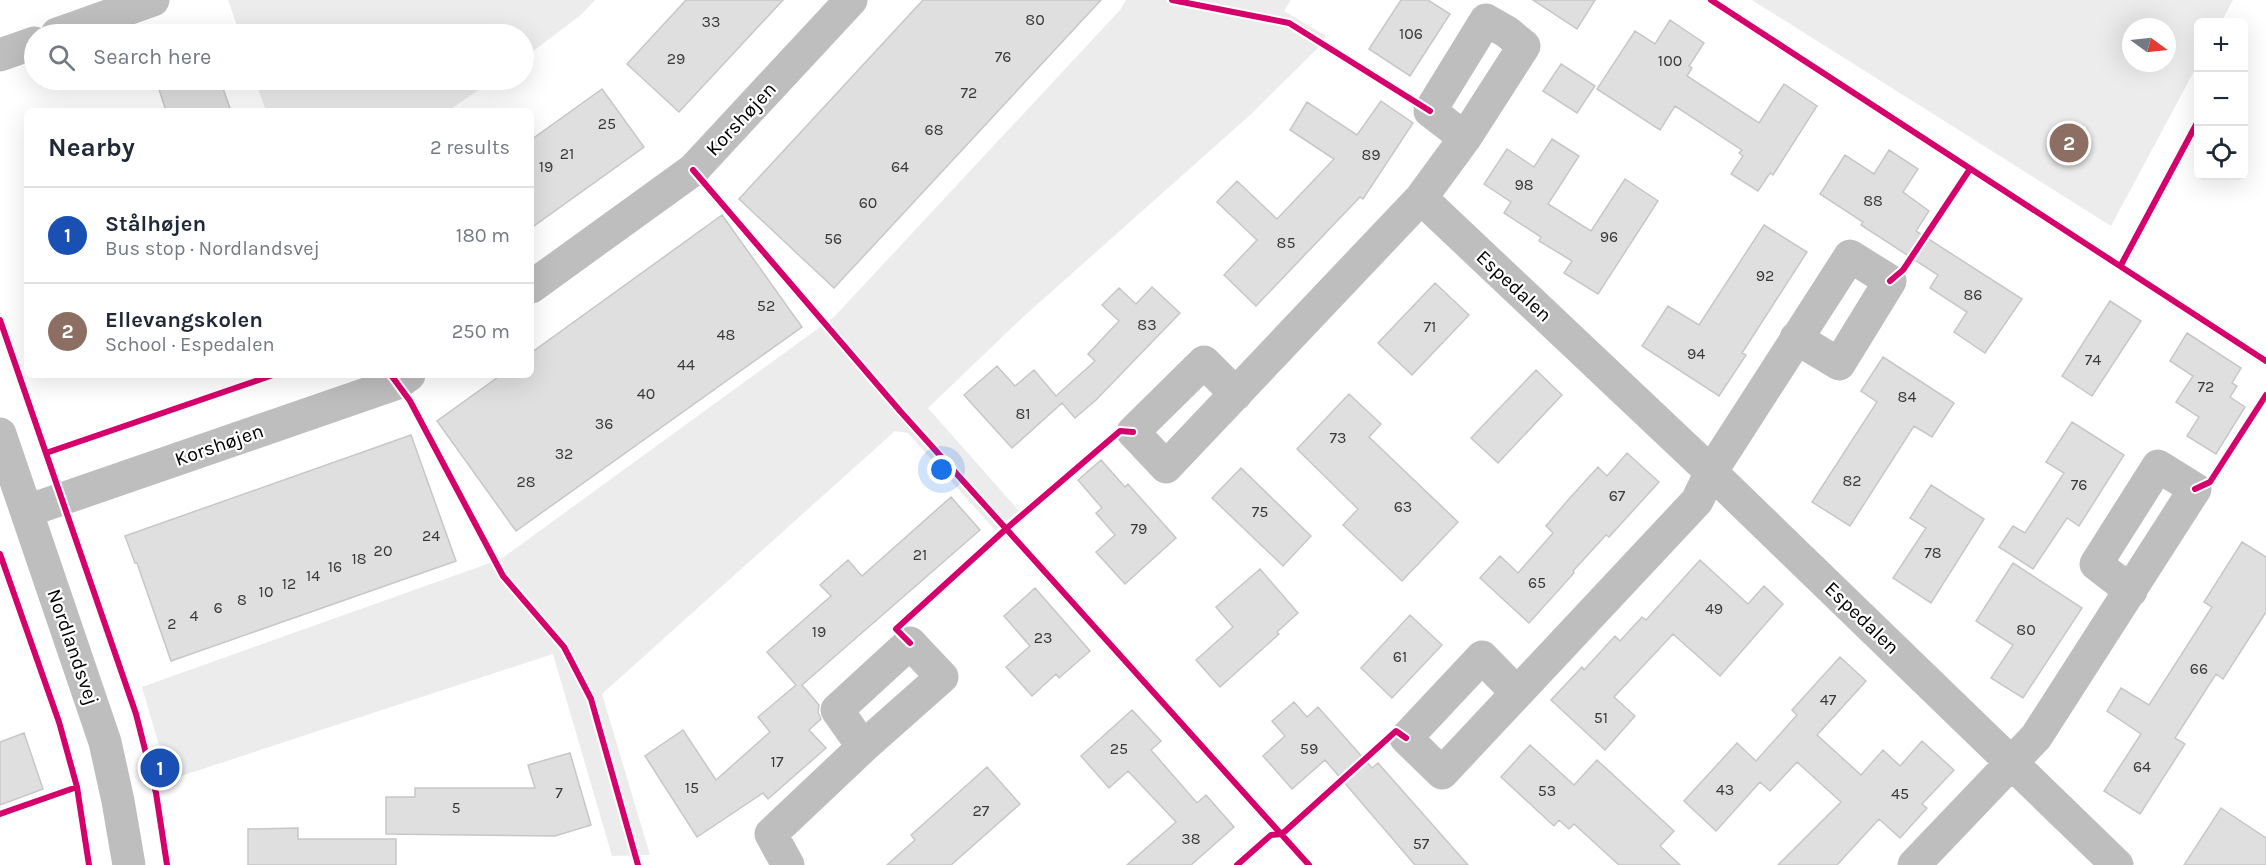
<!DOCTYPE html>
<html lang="en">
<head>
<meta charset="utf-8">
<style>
	body { margin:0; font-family:Karla,sans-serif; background:#f2f2f3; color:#1f2937 }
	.controls { position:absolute; right:18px; top:18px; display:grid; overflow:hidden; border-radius:9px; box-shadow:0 6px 24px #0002 }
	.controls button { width:54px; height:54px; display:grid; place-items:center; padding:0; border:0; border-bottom:2px solid #e0e1e3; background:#fff; color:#1f2937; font:30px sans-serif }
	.compass { position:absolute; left:2122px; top:18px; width:54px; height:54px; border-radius:50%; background:#fff; box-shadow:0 6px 24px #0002; rotate:105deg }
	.you { position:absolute; left:942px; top:470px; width:21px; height:21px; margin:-15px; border:4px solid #fff; border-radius:50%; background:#1a73e8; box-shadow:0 0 0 9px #1a73e833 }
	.badge { display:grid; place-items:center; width:39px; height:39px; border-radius:50%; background:#1a73e8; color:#fff; font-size:20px; font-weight:700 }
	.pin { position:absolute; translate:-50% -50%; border:3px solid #fff; box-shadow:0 2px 6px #0006 }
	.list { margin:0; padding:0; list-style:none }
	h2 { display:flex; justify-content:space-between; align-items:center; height:78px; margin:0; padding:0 24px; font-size:26px }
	h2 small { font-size:20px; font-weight:400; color:#747a83 }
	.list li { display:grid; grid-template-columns:39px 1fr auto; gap:18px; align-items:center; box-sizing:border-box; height:96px; padding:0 24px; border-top:2px solid #e0e1e3 }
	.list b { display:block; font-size:22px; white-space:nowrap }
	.list p { margin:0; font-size:20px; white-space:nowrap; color:#747a83 }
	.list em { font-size:20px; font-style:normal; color:#747a83 }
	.icon { flex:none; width:33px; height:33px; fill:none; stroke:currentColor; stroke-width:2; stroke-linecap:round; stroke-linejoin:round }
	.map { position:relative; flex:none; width:2266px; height:865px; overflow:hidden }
	.search { position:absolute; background:#fff; box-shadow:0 6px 24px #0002; left:24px; top:24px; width:510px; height:66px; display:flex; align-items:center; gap:15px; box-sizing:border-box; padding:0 21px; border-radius:33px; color:#747a83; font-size:22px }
	.panel { position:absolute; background:#fff; box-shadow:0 6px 24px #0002; left:24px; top:108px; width:510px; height:270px; border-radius:9px }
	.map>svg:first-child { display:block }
	.green { fill:#ececec; fill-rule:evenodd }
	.building { fill:#dfdfdf; stroke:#c7c7c7; stroke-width:1.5 }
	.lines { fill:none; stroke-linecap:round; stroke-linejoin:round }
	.minor { stroke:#bebebe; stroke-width:33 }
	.cycleway-casing { stroke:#fff; stroke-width:10 }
	.cycleway { stroke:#d6006c; stroke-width:6 }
	.labels { text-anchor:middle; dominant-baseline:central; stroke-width:4.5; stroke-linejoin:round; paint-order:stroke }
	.number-label { font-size:16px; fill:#383838 }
	.street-label { font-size:20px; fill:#000; stroke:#fff }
</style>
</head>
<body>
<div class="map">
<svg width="2266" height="865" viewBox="0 0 2266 865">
	<rect width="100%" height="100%" fill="#fff"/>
	<!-- green -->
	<path class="green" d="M228 0H595L582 14 524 58V34H240Z
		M1126 0H1291L1284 11 1326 36 1317 49 1249 116 1022 318 928 408 1019 511 995 530 908 433 895 431 602 694 650 855 612 856 553 654 169 780 142 687 501 559 834 317 1120 10Z
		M1752 0H2233L2221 22H2198V64L2111 226ZM2131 27H2167V63H2131Z
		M255 80H493L448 111H266Z"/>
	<!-- building -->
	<path class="building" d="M686 0H783L679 112 627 64Z
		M923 0H1101L834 288 739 199Z
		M1401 0H1428L1450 14 1410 76 1369 49Z
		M1533 0H1595L1577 29Z
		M1670 20 1704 43 1689 66 1692 68 1687 76 1759 123 1784 84 1817 106 1773 175 1770 173 1758 191 1731 174 1743 156 1739 153 1742 150 1675 106 1660 130 1597 89 1635 31 1655 44Z
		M1561 64 1595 86 1577 113 1543 91Z
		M156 80H220L231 111H166Z
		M602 89 644 147 531 228V140Z
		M1381 101 1413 123 1363 199 1360 197 1256 306 1224 275 1257 240 1217 202 1237 181 1277 219 1334 159 1290 130 1307 102 1357 135Z
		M1552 139 1579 156 1548 204 1591 231 1625 179 1658 201 1598 294 1564 273 1572 261 1539 241 1541 237 1504 213 1511 202 1484 184 1507 149 1534 167Z
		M1889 150 1918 169 1903 192 1929 211 1916 231 2022 299 1985 353 1954 332 1967 312 1930 288 1938 275 1861 225 1863 222 1820 194 1845 155 1874 174Z
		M722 215 802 327 516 531 437 421 501 375H531V353Z
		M1764 225 1807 252 1742 353 1746 355 1719 396 1642 346 1668 306 1699 325Z
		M1435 283 1469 315 1412 375 1378 343Z
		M1152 287 1180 313 1096 400 1075 418 1062 403 1012 448 964 395 997 366 1015 386 1034 370 1056 396 1095 361 1088 354 1119 321 1102 305 1119 288 1136 304Z
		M2110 301 2141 321 2092 396 2062 376Z
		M2187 333 2241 368 2232 383 2237 386 2230 397 2245 407 2216 454 2187 436 2199 417 2176 402 2193 376 2170 361Z
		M1883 357 1954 403 1932 437 1914 426 1850 526 1812 502 1877 402 1861 391Z
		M1536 370 1562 395 1498 463 1471 438Z
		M1349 394 1381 424 1369 437 1458 522 1402 581 1343 525 1358 509 1297 449Z
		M2072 422 2124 455 2079 526 2067 518 2033 569 1999 547 2013 526 2025 533 2064 473 2046 462Z
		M411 435 456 561 171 661 137 563H135L125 536Z
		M1627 453 1659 482 1609 537 1606 535 1573 571 1574 573 1529 623 1480 578 1500 556 1518 573 1553 533 1546 526 1568 500 1598 467 1607 476Z
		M1101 460 1125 487 1128 484 1176 538 1125 584 1096 552 1115 535 1096 513 1102 508 1078 480Z
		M1241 468 1311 536 1283 566 1212 498Z
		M1931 485 1984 519 1931 603 1893 578 1926 528 1910 518Z
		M951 497 980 530 802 685 819 705 818 712 821 719 809 730 826 748 768 799 763 793 697 837 645 756 683 730 716 780 770 732 758 717 796 685 767 652 831 596 820 585 848 560 862 576Z
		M2242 542 2266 557V612L2223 679 2216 674 2175 738 2185 744 2140 814 2104 791 2141 734 2107 711 2121 688 2149 705 2212 607 2204 602Z
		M1700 560 1748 604 1764 586 1783 604 1720 676 1673 634 1614 697 1635 716 1605 750 1551 700 1582 667 1584 670 1615 636 1620 641 1642 617 1646 620Z
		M2013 563 2082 608 2023 698 1991 678 2013 645 1976 621Z
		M1260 569 1298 613 1277 632 1279 634 1220 687 1196 660 1233 627 1216 607Z
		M1035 588 1090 651 1059 678 1056 674 1032 696 1006 667 1030 646 1004 616Z
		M1410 615 1442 645 1392 698 1361 668Z
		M1840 657 1866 681 1817 735 1861 775 1883 750 1900 766 1922 741 1954 770 1922 804 1927 808 1900 838 1879 819 1837 865H1778L1841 802 1797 762 1770 791 1760 782 1716 831 1684 801 1737 743 1756 761 1797 715 1792 710Z
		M1294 702 1307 717 1318 707 1372 768 1378 763 1468 865H1415L1325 760 1292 789 1263 756 1285 736 1272 721Z
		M1132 710 1161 741 1151 750 1197 803 1206 795 1234 827 1191 865H1127L1176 822 1128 771 1109 788 1081 756Z
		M24 733 43 789 0 805V742Z
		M1530 745 1574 785 1597 760 1674 831 1660 846 1680 865H1619L1574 824 1569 829 1559 820 1554 826 1501 777Z
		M570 753 591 825 555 836 386 834V797H415V788H535L528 765Z
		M987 767 1020 804 951 865H887L915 840 911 835Z
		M2221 808 2266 838V865H2184Z
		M298 828V839H396V865H248V829Z"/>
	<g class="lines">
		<!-- minor -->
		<path class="minor" d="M57 34 153 0
			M0 55 34 43
			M1421 198 1711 472 2117 865
			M531 287 693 170 851 0
			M1236 394 1204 362 1133 432 1166 467 1421 198 1465 138 1524 46 1507 32 1486 20 1430 111 1465 138
			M0 434 105 742 118 801 129 865
			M27 511 398 383 409 375
			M1517 693 1482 657 1406 738 1442 773 1697 501 1711 472 1850 256 1890 281 1839 364 1796 338
			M788 865 771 834 863 747 942 677 910 643 837 710 863 747
			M1914 865 2036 737 2195 489 2158 466 2096 564 2131 591"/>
		<!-- cycleway casing -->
		<g class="cycleway-casing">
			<path id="cycleway" d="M1172 0 1289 23 1430 111
				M1711 0 2266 361
				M693 170 900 411 1309 865
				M2121 265 2198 121
				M1890 281 1903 270 1970 169
				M0 320 136 714 156 793 167 865
				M391 375 410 401 503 576 564 647 591 699 638 865
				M46 453 273 375
				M2195 489 2210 482 2266 395
				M0 554 59 722 77 787 89 865
				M910 643 896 629 1007 528 1120 431 1133 432
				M0 814 77 787
				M1237 865 1271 835 1282 834 1396 731 1406 738"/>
		</g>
		<!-- cycleway -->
		<use href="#cycleway" class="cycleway"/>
	</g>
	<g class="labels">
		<!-- number labels -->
		<g class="number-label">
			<text x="1035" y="19">80</text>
			<text x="711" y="21">33</text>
			<text x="1411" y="33">106</text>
			<text x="1003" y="56">76</text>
			<text x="676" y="58">29</text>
			<text x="1670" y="60">100</text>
			<text x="969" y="92">72</text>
			<text x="607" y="123">25</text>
			<text x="934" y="129">68</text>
			<text x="567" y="153">21</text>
			<text x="1371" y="154">89</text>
			<text x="546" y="166">19</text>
			<text x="900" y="166">64</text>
			<text x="1524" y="184">98</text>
			<text x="1873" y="200">88</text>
			<text x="868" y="202">60</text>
			<text x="1609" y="236">96</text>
			<text x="833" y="238">56</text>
			<text x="1286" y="242">85</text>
			<text x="1765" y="275">92</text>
			<text x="1973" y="294">86</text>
			<text x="766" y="305">52</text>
			<text x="1147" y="324">83</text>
			<text x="1430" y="326">71</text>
			<text x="726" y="334">48</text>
			<text x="1696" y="353">94</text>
			<text x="2093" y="359">74</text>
			<text x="686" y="364">44</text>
			<text x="2206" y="386">72</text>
			<text x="646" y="393">40</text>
			<text x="1907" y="396">84</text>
			<text x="1023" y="413">81</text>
			<text x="604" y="423">36</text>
			<text x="1338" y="437">73</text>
			<text x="564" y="453">32</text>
			<text x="1852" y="480">82</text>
			<text x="526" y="481">28</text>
			<text x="2079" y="484">76</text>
			<text x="1617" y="495">67</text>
			<text x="1403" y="506">63</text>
			<text x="1260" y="511">75</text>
			<text x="1139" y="528">79</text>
			<text x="431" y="535">24</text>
			<text x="383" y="550">20</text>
			<text x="1933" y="552">78</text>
			<text x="920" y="554">21</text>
			<text x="359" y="558">18</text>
			<text x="335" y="566">16</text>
			<text x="313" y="575">14</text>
			<text x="1537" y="582">65</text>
			<text x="289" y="583">12</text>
			<text x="266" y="591">10</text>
			<text x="242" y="599">8</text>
			<text x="218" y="607">6</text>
			<text x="1714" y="608">49</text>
			<text x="194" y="615">4</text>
			<text x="172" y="623">2</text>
			<text x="2026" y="629">80</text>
			<text x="819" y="631">19</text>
			<text x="1043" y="637">23</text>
			<text x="1400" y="656">61</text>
			<text x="2199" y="668">66</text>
			<text x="1828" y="699">47</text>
			<text x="1601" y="717">51</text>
			<text x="1119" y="748">25</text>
			<text x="1309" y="748">59</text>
			<text x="777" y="761">17</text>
			<text x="2142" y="766">64</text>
			<text x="692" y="787">15</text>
			<text x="1725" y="789">43</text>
			<text x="1547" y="790">53</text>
			<text x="559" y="792">7</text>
			<text x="1900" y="793">45</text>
			<text x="456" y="807">5</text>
			<text x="981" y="810">27</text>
			<text x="1191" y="838">38</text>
			<text x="1421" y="843">57</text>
		</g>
		<!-- street labels -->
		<g class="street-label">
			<text transform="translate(741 119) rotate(-47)">Korshøjen</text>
			<text transform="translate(1514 286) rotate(43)">Espedalen</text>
			<text transform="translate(219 445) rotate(-19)">Korshøjen</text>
			<text transform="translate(1862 618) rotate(44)">Espedalen</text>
			<text transform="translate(73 647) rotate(71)">Nordlandsvej</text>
		</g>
	</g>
</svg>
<div class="controls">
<button>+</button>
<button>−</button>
<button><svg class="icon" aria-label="locate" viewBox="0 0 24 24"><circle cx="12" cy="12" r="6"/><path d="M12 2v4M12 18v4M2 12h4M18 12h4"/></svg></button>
</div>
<svg class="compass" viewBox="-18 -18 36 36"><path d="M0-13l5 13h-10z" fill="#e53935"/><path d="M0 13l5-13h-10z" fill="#747a83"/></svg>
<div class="you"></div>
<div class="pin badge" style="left:160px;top:768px;background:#1a4fb4">1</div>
<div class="pin badge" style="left:2069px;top:143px;background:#8d6e63">2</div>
<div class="search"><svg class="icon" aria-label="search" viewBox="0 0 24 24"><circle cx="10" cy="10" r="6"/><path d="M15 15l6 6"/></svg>Search here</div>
<section class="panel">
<h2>Nearby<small>2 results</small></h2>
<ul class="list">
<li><span class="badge" style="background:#1a4fb4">1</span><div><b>Stålhøjen</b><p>Bus stop · Nordlandsvej</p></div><em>180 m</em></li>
<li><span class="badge" style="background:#8d6e63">2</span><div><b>Ellevangskolen</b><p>School · Espedalen</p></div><em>250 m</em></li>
</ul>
</section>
</div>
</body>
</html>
